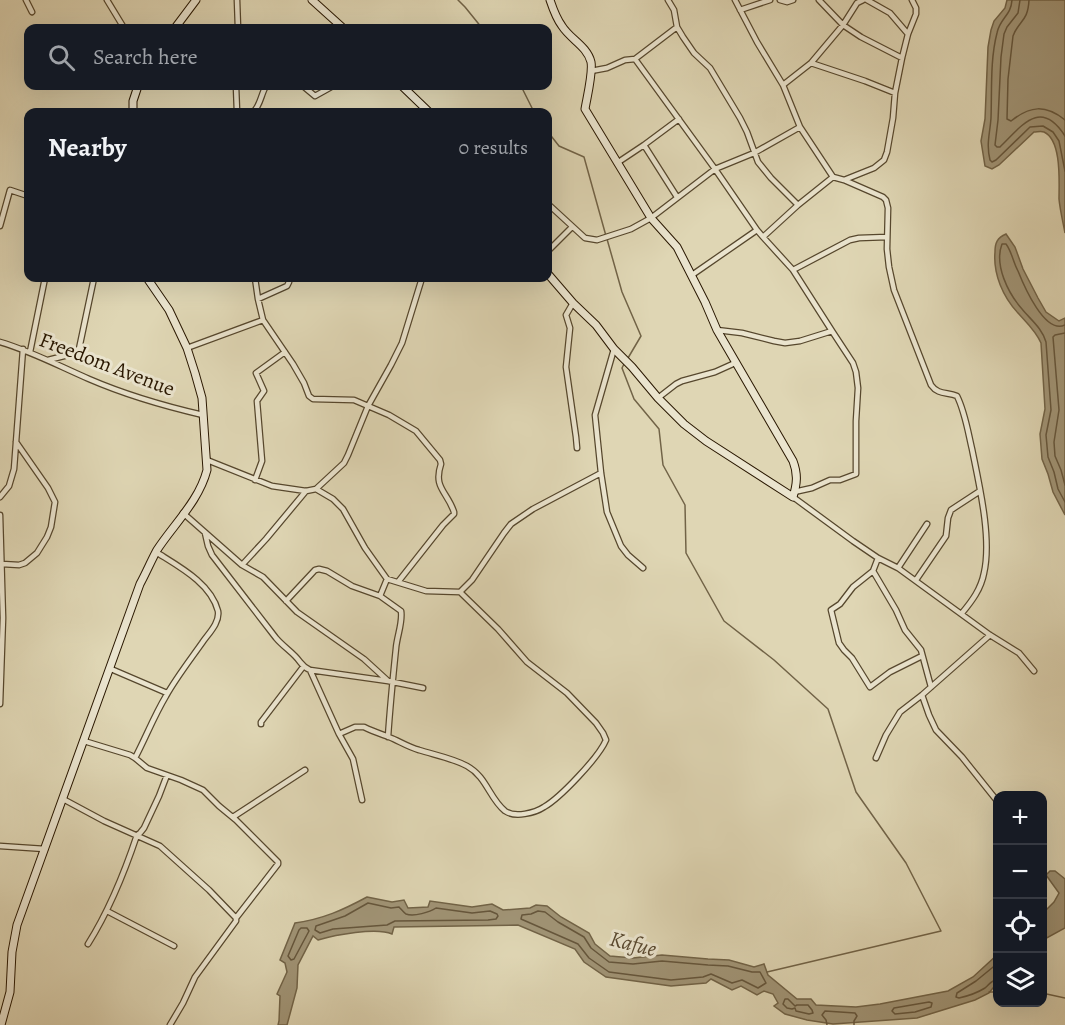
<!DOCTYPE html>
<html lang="en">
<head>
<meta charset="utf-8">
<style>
	body { margin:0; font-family:Alegreya,serif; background:#242831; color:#f1f3f6 }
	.controls { position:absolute; right:18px; bottom:18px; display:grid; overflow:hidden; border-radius:12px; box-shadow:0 6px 24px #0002 }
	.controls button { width:54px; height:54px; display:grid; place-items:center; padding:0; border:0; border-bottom:2px solid #363941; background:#171b24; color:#f1f3f6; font:30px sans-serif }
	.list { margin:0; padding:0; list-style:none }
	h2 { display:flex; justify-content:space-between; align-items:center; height:78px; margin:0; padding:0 24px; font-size:26px }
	h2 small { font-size:20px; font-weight:400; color:#9ea1a6 }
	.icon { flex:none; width:33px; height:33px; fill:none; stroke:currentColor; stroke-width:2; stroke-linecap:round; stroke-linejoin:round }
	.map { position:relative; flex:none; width:1065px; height:1025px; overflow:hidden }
	.search { position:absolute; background:#171b24; box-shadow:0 6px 24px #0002; left:24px; top:24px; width:528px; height:66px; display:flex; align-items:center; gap:15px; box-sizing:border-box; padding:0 21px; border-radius:12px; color:#9ea1a6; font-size:22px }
	.panel { position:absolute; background:#171b24; box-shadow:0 6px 24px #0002; left:24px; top:108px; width:528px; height:174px; border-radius:12px }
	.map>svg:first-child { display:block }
	.water { fill:#a19577; stroke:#716347; stroke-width:1.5 }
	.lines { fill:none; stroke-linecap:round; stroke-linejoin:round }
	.shore { stroke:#65563c; stroke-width:1.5 }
	.stream { stroke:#716347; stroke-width:1.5 }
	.street-casing { stroke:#56472d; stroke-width:7 }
	.secondary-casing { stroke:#291700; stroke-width:9 }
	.street { stroke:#eae4ce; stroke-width:4.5 }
	.secondary { stroke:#eae4ce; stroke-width:7 }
	.labels { text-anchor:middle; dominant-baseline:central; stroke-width:6; stroke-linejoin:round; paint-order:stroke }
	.street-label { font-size:21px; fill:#291700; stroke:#eae4ce }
	.water-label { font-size:22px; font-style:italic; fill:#594930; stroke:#eae4ce }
</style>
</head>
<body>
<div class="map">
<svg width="1065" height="1025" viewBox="0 0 1065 1025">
	<rect width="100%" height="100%" fill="#dfd6b4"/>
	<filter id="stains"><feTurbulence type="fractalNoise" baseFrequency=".00333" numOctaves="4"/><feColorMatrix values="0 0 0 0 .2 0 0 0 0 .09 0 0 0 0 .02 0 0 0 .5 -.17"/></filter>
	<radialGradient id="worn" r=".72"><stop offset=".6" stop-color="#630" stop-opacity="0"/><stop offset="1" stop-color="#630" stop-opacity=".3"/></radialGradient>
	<!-- water -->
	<path class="water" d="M1007 0H1065V233C1063 222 1060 210 1059 199 1059 183 1062 140 1044 132 1041 131 1037 132 1034 132L999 165 992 169 985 166 981 141 985 119 988 47 991 30 994 21 1005 8Z
		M1006 234 1015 247 1023 269 1038 298 1046 312 1059 321 1065 318V515L1053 492 1048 474 1042 459 1040 434 1045 409 1041 343C1036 331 1027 323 1018 313 1003 297 993 274 995 252 995 243 997 238 1006 234Z
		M1050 871H1055L1065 879V928L1043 940V913L1054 902 1059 893 1046 875Z
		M367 897 392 902 404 900 408 908 428 907 430 901 472 907 492 904 503 910 530 908 536 905 547 906 561 917 589 933 595 944 610 956 633 958 662 955 708 959 729 960 754 967 764 964 768 975 797 999H811L816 1005 856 1007 880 1004 948 991 973 977 997 955V983L989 993 975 1000 917 1018 833 1024 807 1020 785 1014 774 1006 778 1003 773 994 764 991 757 995 741 986 732 990 711 979 706 983 671 986 606 977 584 962 575 949 518 925 394 927 392 934C376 927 335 935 318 940L313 936 298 965 297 988 287 1025H278L279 1021 280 996 277 994 287 972 285 963 280 960 295 923C323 919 343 910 367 897Z"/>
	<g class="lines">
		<!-- shore -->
		<path class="shore" d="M1012 0C1011 16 1000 18 997 33 990 60 992 90 991 118 990 133 986 144 990 160L992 162 996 160 1030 127 1043 126 1053 132 1059 141 1065 171
			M1020 0 1018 13 1007 27 1004 34 1001 57 998 120 995 145 997 147H1000C1021 127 1040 97 1065 136
			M1029 0C1028 22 1019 20 1013 36L1008 79 1007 119 1011 121C1030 106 1045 104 1065 120
			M1065 325C1045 335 1024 286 1018 271 1013 262 1012 252 1006 244H1002C994 265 1008 293 1022 309 1031 320 1042 328 1046 342L1051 410 1046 435 1048 457 1054 472 1058 489 1065 502
			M1065 333 1055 335 1053 337 1059 410 1054 442 1055 456 1061 470 1065 485
			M368 903 391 908 399 907C401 909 404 913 406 914 414 917 430 912 436 908L472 913 490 911 497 914 498 916 496 919 488 920 395 921 387 925 333 929 320 933 315 930 316 926 345 916Z
			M538 911 545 912 558 922 584 937 591 948 609 962 633 964 662 961 708 965 728 966 752 972H760L766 983 758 988 742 980 732 983 711 974 703 977 671 980 609 972 589 958 578 944 521 919 522 915 531 914Z
			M301 928H307L309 931 294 959 291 960 288 956 299 930Z
			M998 963 976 981 957 993 956 997 959 998C968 996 977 993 985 988 990 984 990 981 998 979
			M785 999H788L795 1006 797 1005H808L812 1010 813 1013 809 1014 796 1011 795 1008 792 1009 787 1008 783 1004Z
			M929 1002 932 1003 931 1007 915 1012 895 1014 892 1011 894 1008Z
			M827 1025 826 1020 822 1015 825 1011 855 1013 857 1016 854 1021V1025"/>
		<!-- stream -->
		<path class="stream" d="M458 0 465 7 482 28
			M521 86 534 112
			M548 132 559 146 584 157 606 236
			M607 239 622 292 641 336 628 358
			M624 364 622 368 634 399 659 429 663 465 685 505 686 553 724 621 774 660 828 709 856 792 906 863 941 931 767 972
			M989 992H998
			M1042 993 1065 998"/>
		<!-- street casing -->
		<g class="street-casing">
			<path id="street" d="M26 0 32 12
				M107 0 124 28
				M237 0 238 28
				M668 0 674 10 677 27 683 37 694 53 710 68 740 118 747 132 758 162 771 178 798 205
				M735 0 757 42 783 85 800 127 833 177
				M780 0 787 2 793 0
				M819 0 843 25 861 37 902 58
				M867 0 890 13 908 34
				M740 10 770 0
				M635 59 677 27
				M811 63 865 81 895 93
				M591 71 607 68 625 60 635 59 715 169 757 230
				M783 85 811 63 843 25 857 3 863 0
				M236 86 237 112
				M303 86 315 96 333 86
				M253 112C260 107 261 94 266 86
				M617 163 644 145
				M844 180 883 197 886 200 888 208 887 249 889 267 894 290 931 385C938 395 947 392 957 396 965 412 968 432 972 449 979 484 992 538 984 573 981 589 972 601 962 613
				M677 197 644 145 679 119
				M548 204 585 238 597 240 631 229 651 218 715 169 754 153 800 127
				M0 226 10 190 28 196
				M763 237 793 270 832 331
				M548 251 572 227
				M793 270 850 240 859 238 887 237
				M692 275 757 230 763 237 798 205 833 177 844 180 874 168 884 160 887 152 893 118 895 93 902 58 908 34 916 14V8L912 0
				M255 278 258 299 263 320 293 364 304 383 309 396 313 399 354 400 368 406 348 455 344 463 316 489
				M258 299 287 286 289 282 288 278
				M573 303 566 315 570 328 566 367 576 437 577 448
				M717 330 742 333 774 341 785 343 800 341 832 331 853 363 856 372 858 388 856 421V474L840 480H830L812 488 794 492
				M0 342C31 351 59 366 89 379 126 395 164 406 203 415
				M187 348 263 320
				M614 349 595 415 601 473 607 512 621 546 628 555 643 568
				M30 352 45 278
				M48 360 68 355 79 349 94 278
				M658 398 676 384 682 381 715 372 735 363
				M207 460 272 486 306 491 316 489 333 499 343 509 365 548 387 579 426 591 460 592 472 580 504 533 511 524 533 509 601 473
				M255 480 262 461 257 401 264 391 256 373 285 352
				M0 497 9 486 14 469 23 349
				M793 497 853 541 878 558 898 568 990 635 1019 653 1034 671
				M183 513 242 565 263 577 297 612 364 659 387 680
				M0 515 3 618 0 704
				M205 533 208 546 212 555 276 638C282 645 289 650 295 656 302 663 301 666 310 670L388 681 423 688
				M878 558 873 571 853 587 840 604 831 610 839 643 844 650 852 658 870 687 890 672 922 656
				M2 564 19 565 25 563 37 553 47 537 51 527 55 502 48 488 16 442
				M242 565 266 539 306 491
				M898 568 927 524
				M873 571 896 610 905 630 921 650 931 687
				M916 580 946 536 948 518 951 510 980 491
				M398 582 443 525 454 514V512C447 491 433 488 441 464L440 460 416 431 389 415 368 406 391 365 402 343 422 278
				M380 596 387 579
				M286 601 315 570 319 569 327 571 352 586 380 596 401 611C403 622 397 636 396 648 393 677 390 707 388 737
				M111 669 167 693
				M310 670 339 734 353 759 362 800
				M922 695 929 715 936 730 962 757 998 802
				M261 724V722L303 667
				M339 734 355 727H364C372 731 381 734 389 737 399 741 408 747 419 750 435 755 452 758 467 766 487 777 489 798 505 811 515 818 535 813 544 807 560 798 599 757 606 740L603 733 596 723 567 693 527 662 498 629 460 592
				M84 741 130 755 135 758 147 768 181 780 203 790 219 806 236 820 278 862V864L236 918V921L195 977 183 1003 170 1025
				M135 758C146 737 154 716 166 696 176 678 190 660 202 643 208 634 220 623 218 611 211 583 178 566 156 552
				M876 758 886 735 900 712 922 695 990 635
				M63 799 104 821 160 846 209 890 236 918
				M233 817 305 770
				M0 846 45 849
				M107 911 174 946
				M88 944C110 909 124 874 137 835L140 833 144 828 159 796 167 775"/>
		</g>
		<!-- secondary casing -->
		<g class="secondary-casing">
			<path id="secondary" d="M312 0 343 28
				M175 28 196 0
				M402 86 429 112
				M133 112V101L138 86
				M548 274 573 303 596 325 614 349 632 367 658 398 684 424 706 441 793 497C797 484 798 474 793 461L717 330 705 302 677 247 651 218 585 109C587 97 593 73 591 62 587 46 570 39 562 26 556 18 553 9 550 0
				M1 1025 10 992 12 952 17 925 140 584C146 573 151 561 157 550 174 524 199 501 207 470L202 398 195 373 187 348 169 310 147 278"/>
		</g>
		<!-- street -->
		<use href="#street" class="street"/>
		<!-- secondary -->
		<use href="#secondary" class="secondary"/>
	</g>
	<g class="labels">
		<!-- street labels -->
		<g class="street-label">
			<text transform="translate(107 364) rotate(21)">Freedom Avenue</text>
		</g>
		<!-- water labels -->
		<g class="water-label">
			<text transform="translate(633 944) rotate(14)">Kafue</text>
		</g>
	</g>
	<rect width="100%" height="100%" filter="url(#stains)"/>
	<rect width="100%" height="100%" fill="url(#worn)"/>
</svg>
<div class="controls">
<button>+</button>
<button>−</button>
<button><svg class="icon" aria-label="locate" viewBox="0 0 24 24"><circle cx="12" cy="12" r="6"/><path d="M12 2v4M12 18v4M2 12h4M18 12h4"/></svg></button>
<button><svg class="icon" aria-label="layers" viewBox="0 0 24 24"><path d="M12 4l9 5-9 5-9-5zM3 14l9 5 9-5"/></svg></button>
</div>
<div class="search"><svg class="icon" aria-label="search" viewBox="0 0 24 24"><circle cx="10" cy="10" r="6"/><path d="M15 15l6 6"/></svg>Search here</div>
<section class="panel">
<h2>Nearby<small>0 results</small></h2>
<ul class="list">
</ul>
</section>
</div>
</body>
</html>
